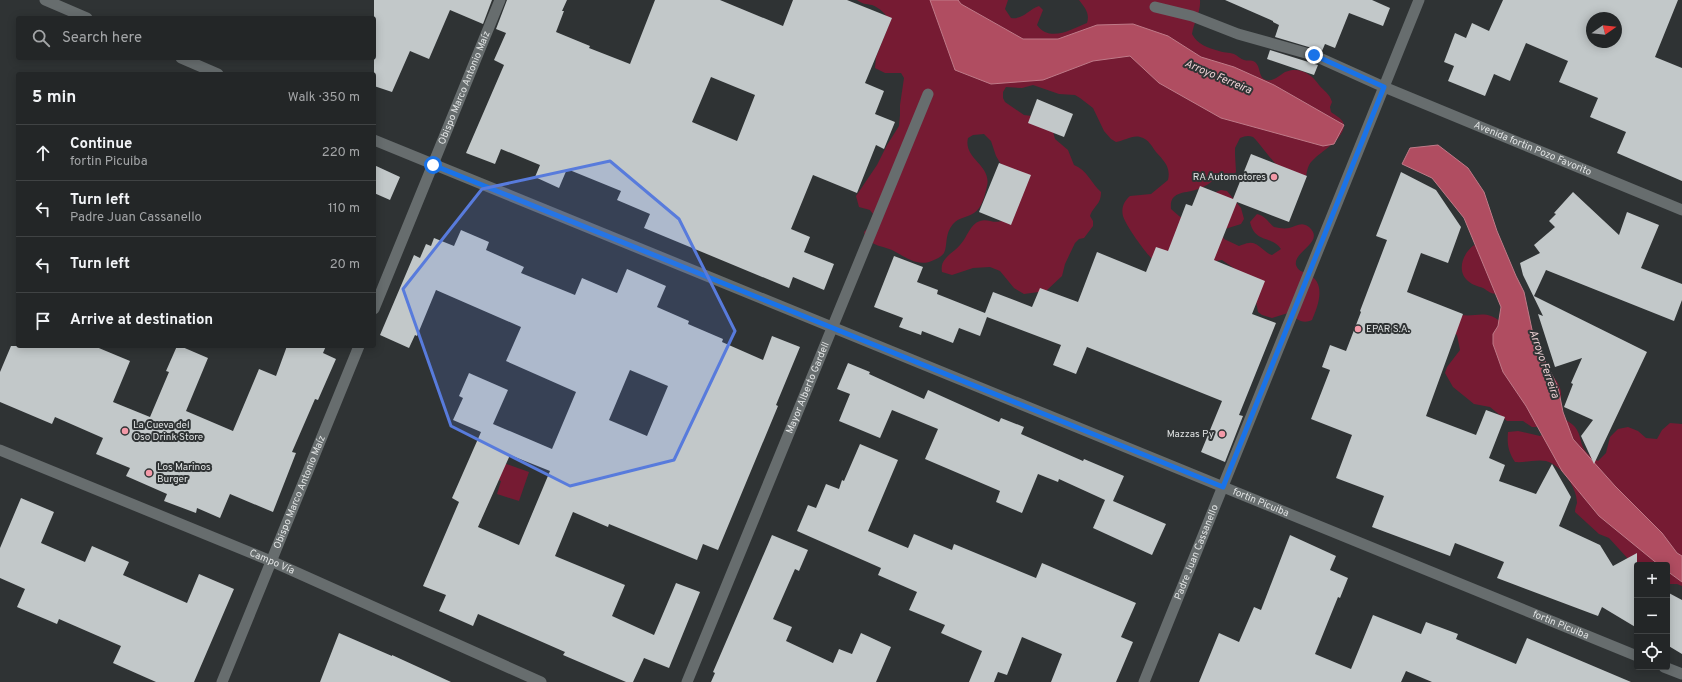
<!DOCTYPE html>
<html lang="en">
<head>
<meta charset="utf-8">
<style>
	body { margin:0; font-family:Overpass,sans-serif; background:#2f3233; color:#f1f3f6 }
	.controls { position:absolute; right:12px; bottom:12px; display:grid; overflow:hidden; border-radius:4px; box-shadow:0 2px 10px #0003 }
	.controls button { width:36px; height:36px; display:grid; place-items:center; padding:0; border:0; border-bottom:1px solid #404344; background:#232627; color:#f1f3f6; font:20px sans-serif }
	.compass { position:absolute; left:1586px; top:12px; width:36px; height:36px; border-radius:50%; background:#232627; box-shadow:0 2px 10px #0003; rotate:76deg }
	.stop { position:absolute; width:12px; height:12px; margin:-9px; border:3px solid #1a73e8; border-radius:50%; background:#fff }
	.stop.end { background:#1a73e8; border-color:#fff; box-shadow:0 1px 4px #0008 }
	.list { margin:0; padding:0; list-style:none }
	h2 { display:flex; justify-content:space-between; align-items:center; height:52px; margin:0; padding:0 16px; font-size:17px }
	h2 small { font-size:13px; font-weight:400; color:#a3a5a7 }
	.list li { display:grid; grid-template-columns:26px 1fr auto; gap:12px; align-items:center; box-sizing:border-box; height:56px; padding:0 16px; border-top:1px solid #404344 }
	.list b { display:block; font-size:15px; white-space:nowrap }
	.list p { margin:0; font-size:13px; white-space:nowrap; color:#a3a5a7 }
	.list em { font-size:13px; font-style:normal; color:#a3a5a7 }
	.icon { flex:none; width:22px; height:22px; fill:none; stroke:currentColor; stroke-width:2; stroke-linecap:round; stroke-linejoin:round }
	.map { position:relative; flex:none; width:1682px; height:682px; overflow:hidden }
	.search { position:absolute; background:#232627; box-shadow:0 2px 10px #0003; left:16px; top:16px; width:360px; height:44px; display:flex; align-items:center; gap:10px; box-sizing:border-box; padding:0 14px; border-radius:4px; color:#a3a5a7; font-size:15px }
	.panel { position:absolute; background:#232627; box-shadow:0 2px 10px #0003; left:16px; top:72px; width:360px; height:276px; border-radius:4px }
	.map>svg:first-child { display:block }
	.green { fill:#761b33 }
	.water { fill:#b04d61; stroke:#bf7a88 }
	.building { fill:#c2c8c9; fill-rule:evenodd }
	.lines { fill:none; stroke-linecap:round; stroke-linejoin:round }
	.service { stroke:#676d6e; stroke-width:11 }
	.minor { stroke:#676d6e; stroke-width:11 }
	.tertiary { stroke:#676d6e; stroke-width:11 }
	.route { stroke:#1a73e8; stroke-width:5 }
	.marked { fill:#587bdc; fill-opacity:0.2; stroke:#587bdc; stroke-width:3; stroke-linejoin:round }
	.poi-dot { fill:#f39aa8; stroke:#2f3334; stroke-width:1.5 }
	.labels { text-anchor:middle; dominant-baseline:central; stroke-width:4; stroke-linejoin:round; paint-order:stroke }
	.street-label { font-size:10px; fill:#e1e4e4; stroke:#2f3334 }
	.poi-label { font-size:10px; fill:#e1e4e4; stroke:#2f3334; text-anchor:start }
	.water-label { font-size:11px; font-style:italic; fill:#eed2d5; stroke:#2f3334 }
</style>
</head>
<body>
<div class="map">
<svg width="1682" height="682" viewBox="0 0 1682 682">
	<rect width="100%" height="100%" fill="#2f3334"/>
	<!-- green -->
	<path class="green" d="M857 0H1008L1005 9 1011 18C1023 20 1029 9 1039 6L1043 10 1037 25C1050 43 1072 29 1087 23 1090 13 1085 8 1079 0H1200C1201 12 1194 22 1192 34 1197 44 1208 48 1219 51 1223 53 1229 52 1234 54 1237 55 1240 59 1244 60 1247 61 1250 60 1253 61 1262 65 1257 77 1266 80 1273 82 1280 75 1285 72 1299 66 1312 74 1319 85 1324 91 1330 94 1332 102L1330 107 1331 112C1335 115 1341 118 1343 122 1349 136 1320 152 1313 160 1307 165 1307 173 1305 180 1296 175 1283 170 1275 163 1270 158 1256 139 1253 137 1248 135 1245 136 1240 138L1235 148V154L1236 172 1233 176 1216 177C1211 183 1206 186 1198 189 1186 194 1169 190 1171 209L1179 216 1184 219 1215 197 1216 192 1221 190 1227 191 1241 208 1244 219 1241 224 1225 229 1222 234 1224 239 1239 246C1242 245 1246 243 1249 243 1258 241 1264 253 1272 255L1281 249C1272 235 1255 244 1250 222L1257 214C1265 216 1268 222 1274 227 1279 228 1284 229 1289 228 1296 226 1302 221 1309 227 1326 242 1293 251 1296 265 1298 271 1303 272 1308 274 1327 283 1318 306 1312 320 1302 325 1296 318 1288 313L1272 318 1262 315 1258 312 1256 301 1235 269 1222 260 1211 262 1153 260C1145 252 1126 226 1123 216 1121 208 1124 201 1130 196L1151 194 1168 180C1171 167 1164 161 1156 152 1152 147 1149 139 1140 137 1132 135 1124 141 1116 142L1111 139 1104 131 1093 108 1080 98 1075 95 1059 94 1033 85 1022 88 1006 87 1003 92V98L1005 102 1024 115 1040 117 1052 128 1055 139 1068 150 1074 165C1087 170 1091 183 1101 192 1101 205 1094 205 1090 216L1093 221V226L1084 238 1079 239 1075 243 1065 264 1062 276 1046 291 1024 294 1014 288 1000 271 990 267 973 268 952 275 942 272C941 267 942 262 946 258 950 253 956 250 960 245 967 238 970 224 980 221 988 218 994 225 1004 220L1002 166 996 156 991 141 984 134 973 135 968 138C963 159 992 165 987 186 985 195 982 208 974 213 967 218 959 217 953 224 944 235 948 245 944 253 942 256 937 259 934 260 918 268 906 257 892 250 882 246 873 246 865 237L864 232 868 228 873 214 870 210 859 207 856 196 877 165 887 145 899 126 900 115V105L904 78 901 73H885L875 68 876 57 890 22C887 15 880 8 872 5 866 4 862 4 857 0Z
		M1474 245 1479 248 1501 290 1497 294C1491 294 1488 291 1483 288 1478 286 1472 285 1468 281 1456 271 1463 253 1474 245Z
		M1458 314C1470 318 1480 312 1491 316 1501 319 1537 350 1544 359 1547 363 1548 368 1550 372 1556 381 1562 386 1561 397L1542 425 1537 427H1532L1523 421H1507L1490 407 1474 404 1453 387 1445 373 1447 367 1460 350 1457 335 1453 331Z
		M1565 419C1567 421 1571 423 1573 425 1585 436 1575 449 1598 461L1606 453 1610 437 1618 429 1628 427 1638 431 1646 438 1657 439 1662 430 1670 423 1682 424V586L1677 584H1667V565H1637L1630 561 1609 538 1599 534 1575 512C1575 509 1576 506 1577 503 1577 487 1561 465 1546 461 1536 459 1525 463 1515 462 1508 451 1507 444 1508 432L1518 431 1540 436Z
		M492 459 529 472 519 501 497 494 501 481 487 475Z"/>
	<!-- water -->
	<path class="water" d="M930 0H958L961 4 1023 39H1058L1097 25 1133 24 1168 36 1201 57 1234 67 1274 85 1344 125 1334 144 1323 146 1221 118 1159 83 1130 56 1093 61 1043 80 991 84 955 70Z
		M1438 145 1468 168 1484 192 1497 231 1516 276 1524 292 1534 339 1558 387 1563 412 1573 439 1615 486 1662 533 1677 553 1682 556V582L1667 571V565H1659L1599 516 1562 471 1526 406 1503 372 1493 344V334L1498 326 1501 307 1464 218 1432 178 1402 164 1410 148Z"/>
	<!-- building -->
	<path class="building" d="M374 0H492L483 24 450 10 429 59 410 51 392 92 374 86Z
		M507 0H567L562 11H564L556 32 590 46 589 48 630 64 655 0H720L783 26 793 0H847L892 18 865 83 884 91 875 114 895 122 884 149 876 145 857 193 813 175 791 229 810 237 804 252 834 264 824 290 793 277 789 288 644 228 650 214 617 200 621 191 567 169 559 188 535 177 540 165 501 149 495 164 466 153 504 65 494 60 506 33 496 29ZM711 77 755 95 737 141 692 122Z
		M1225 0H1372L1390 8 1383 26 1349 13 1335 48 1325 44 1322 51 1275 37 1279 25 1273 22V21Z
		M1503 0H1678L1655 57 1682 68V181L1617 153 1626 132 1590 117 1598 98 1559 82 1568 61 1526 43 1510 81 1494 74 1485 96 1448 81 1454 66 1444 62 1455 33 1466 38 1472 23 1489 31ZM1592 18H1616V42H1592Z
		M1270 50 1318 65 1314 75 1267 59Z
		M1037 99 1073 114 1064 137 1028 123Z
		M1251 154 1307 176 1289 222 1237 202 1214 260 1265 281 1252 314 1276 323 1239 415 1243 416 1225 462 1201 452 1222 401 1087 347 1076 374 1053 365 1061 345 987 317 980 336 959 328 953 343 922 331 921 335 899 327 903 318 874 307 894 256 923 267 917 282 938 290 937 294 985 313 993 292 1032 307 1040 288 1078 302 1097 252 1146 272 1156 247 1168 251 1186 204 1192 206 1200 186 1233 199Z
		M999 163 1031 175 1011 225 979 212Z
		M374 165 400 177 390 200 374 193Z
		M1401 172 1436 190 1461 227 1448 263 1421 253 1407 292 1463 314 1426 416 1476 435 1486 410 1505 417 1489 458 1505 465 1499 481 1536 494 1552 464 1571 497 1559 526 1600 545 1613 566 1637 553V628L1602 607 1598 616 1497 578 1504 562 1455 543 1450 556 1372 527 1384 496 1336 478 1352 435 1311 419 1330 370 1322 367 1330 345 1346 351 1361 312 1360 311 1387 240 1376 236Z
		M1573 192 1619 235 1627 212 1659 225 1641 268 1682 284V300L1674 321 1546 270 1534 296 1647 352 1594 464 1581 436 1593 420 1564 407 1573 384 1571 383 1582 358 1555 367 1538 314 1543 316 1523 275 1520 263 1540 253 1534 245 1555 227 1549 221 1556 214 1554 213Z
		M461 230 489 242 486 250 524 267 521 273 575 295 582 278 617 293 627 269 666 286 657 307 689 321 688 324 723 339 722 342 763 360 772 336 800 347 776 405 778 406 718 550 703 544 697 560 609 524 608 527 573 512 555 556 625 585 612 616 654 635 676 583 700 592 669 668 644 658 633 682H626L563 655 565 652 478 614 473 626 439 611 446 595 423 586 459 502 452 498 481 432 453 420 463 398 459 396 469 373 508 390 493 424 552 449 576 392 506 361 521 327 436 290 417 336 415 335 409 348 380 335 414 255 420 258 426 244 431 246 434 238 454 246ZM630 370 668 386 647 436 609 420ZM510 455 550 471 519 545 478 527Z
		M11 346H94L130 361 113 402 150 417 169 372 166 371 177 346H180L208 358 186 411 233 431 259 369 276 376 287 346H326L323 353 336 359 318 400 315 399 292 452 296 453 273 512 230 494 220 518 197 508 196 513 164 501 167 494 126 476 130 468 96 454 103 438 55 417 52 424 0 402V372Z
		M848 363 870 372 869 374 924 399 928 390 999 422 1001 418 1024 427 1021 434 1083 461 1084 459 1124 476 1113 501 1166 524 1152 555 1093 528 1105 500 1059 479 1058 482 1038 474 1022 513 996 502 1000 491 925 459 938 429 892 410 880 438 839 421 850 394 837 389Z
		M860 444 898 460 868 531 908 548 914 534 952 550 954 544 1036 578 1042 563 1136 603 1121 637 1133 642 1116 682H1051L1062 654 1022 637 1007 675 998 672 994 682H969L982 651 941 633 945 625 909 610 917 592 878 575 881 568 797 531 808 505 816 508 826 484 839 489 842 480 844 481Z
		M21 498 54 512 41 543 85 562 92 546 129 562 123 575 187 603 199 574 234 589 194 682H156L113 663 121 646 59 619 57 624 17 607 25 589 0 578V548Z
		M772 535 808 550 799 571 795 569 773 619 792 627 786 641 833 663 839 649 852 654 861 633 891 647 876 682H711L715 673 713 672Z
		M1290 535 1336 556 1330 570 1348 578 1340 598 1338 597 1315 654 1351 669 1373 615 1421 634 1426 622 1458 634 1456 639 1516 664 1527 638 1631 682H1432L1406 671 1401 682H1199L1219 633 1239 642 1254 607 1261 610Z
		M1667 592 1682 600V654L1667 645Z
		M339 633 392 656V655L451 682H320Z"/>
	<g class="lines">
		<!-- service -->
		<path class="service" d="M1155 7 1192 16 1238 34 1313 55 1384 87"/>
		<!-- minor -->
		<g class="minor">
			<path d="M45 0 87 18"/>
			<path d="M181 58 218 74"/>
			<path id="s1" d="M374 140 1637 656"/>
			<path id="s2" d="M374 309 500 0"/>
			<path d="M1664 667 1682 674"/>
			<path id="s3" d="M222 682 359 346"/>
			<path id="s4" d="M687 682 928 94"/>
		</g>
		<!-- tertiary -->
		<g class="tertiary">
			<path id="s5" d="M1384 87 1682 210"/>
			<path id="s6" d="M0 450 271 561 541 682"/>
			<path id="s7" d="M1144 682 1419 0"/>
		</g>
	</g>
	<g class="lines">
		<!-- route -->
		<path class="route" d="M433 165 1223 487 1384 87 1314 55"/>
	</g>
	<!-- marked area -->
	<path class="marked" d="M610 161 679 219 735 331 674 460 570 486 451 426 403 289 482 189Z"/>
	<!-- markers -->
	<g class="poi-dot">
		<circle cx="1274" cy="177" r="4"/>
		<circle cx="1358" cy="329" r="4"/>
		<circle cx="125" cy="431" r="4"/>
		<circle cx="1222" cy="434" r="4"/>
		<circle cx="149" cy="473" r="4"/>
	</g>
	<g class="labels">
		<!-- street labels -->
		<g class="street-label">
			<text stroke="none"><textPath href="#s2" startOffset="239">Obispo Marco Antonio Maíz</textPath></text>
			<text stroke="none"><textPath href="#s5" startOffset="161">Avenida fortin Pozo Favorito</textPath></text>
			<text stroke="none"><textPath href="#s4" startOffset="318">Mayor Alberto Gardell</textPath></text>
			<text stroke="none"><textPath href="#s3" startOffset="205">Obispo Marco Antonio Maíz</textPath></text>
			<text stroke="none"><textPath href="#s1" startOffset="958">fortin Picuiba</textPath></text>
			<text stroke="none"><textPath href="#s7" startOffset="140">Padre Juan Cassanello</textPath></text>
			<text stroke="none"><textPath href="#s6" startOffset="294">Campo Vía</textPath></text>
			<text stroke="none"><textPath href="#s1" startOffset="1282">fortin Picuiba</textPath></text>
		</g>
		<!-- poi labels -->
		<g class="poi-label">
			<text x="1266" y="177" text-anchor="end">RA Automotores</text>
			<text x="1366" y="329">EPAR S.A.</text>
			<text x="133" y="425">La Cueva del<tspan x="133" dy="12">Oso Drink Store</tspan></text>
			<text x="1214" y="434" text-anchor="end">Mazzas Py</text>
			<text x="157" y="467">Los Marinos<tspan x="157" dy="12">Burger</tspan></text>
		</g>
		<!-- water labels -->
		<g class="water-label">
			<text transform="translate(1218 77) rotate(23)">Arroyo Ferreira</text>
			<text transform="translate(1544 364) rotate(71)">Arroyo Ferreira</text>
		</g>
	</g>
</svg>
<div class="controls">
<button>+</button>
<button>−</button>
<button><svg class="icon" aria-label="locate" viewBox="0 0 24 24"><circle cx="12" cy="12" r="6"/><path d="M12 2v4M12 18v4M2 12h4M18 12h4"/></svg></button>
</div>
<svg class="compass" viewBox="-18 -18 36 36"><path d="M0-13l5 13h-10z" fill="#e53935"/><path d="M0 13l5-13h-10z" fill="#a3a5a7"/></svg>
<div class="stop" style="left:433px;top:165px"></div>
<div class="stop end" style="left:1314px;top:55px"></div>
<div class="search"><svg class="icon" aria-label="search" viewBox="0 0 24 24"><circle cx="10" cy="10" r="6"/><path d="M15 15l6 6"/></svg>Search here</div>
<section class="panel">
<h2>5 min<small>Walk · 350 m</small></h2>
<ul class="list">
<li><svg class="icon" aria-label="ahead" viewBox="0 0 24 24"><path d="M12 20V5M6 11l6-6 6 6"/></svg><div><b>Continue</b><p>fortin Picuiba</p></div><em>220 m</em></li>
<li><svg class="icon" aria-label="left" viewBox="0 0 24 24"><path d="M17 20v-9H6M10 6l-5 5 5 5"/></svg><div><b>Turn left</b><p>Padre Juan Cassanello</p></div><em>110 m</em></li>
<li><svg class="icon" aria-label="left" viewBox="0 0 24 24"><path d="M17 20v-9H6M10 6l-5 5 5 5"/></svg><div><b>Turn left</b></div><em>20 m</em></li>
<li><svg class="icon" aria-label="arrive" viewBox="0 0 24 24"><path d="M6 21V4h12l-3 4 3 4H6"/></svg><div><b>Arrive at destination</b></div></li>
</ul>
</section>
</div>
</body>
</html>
